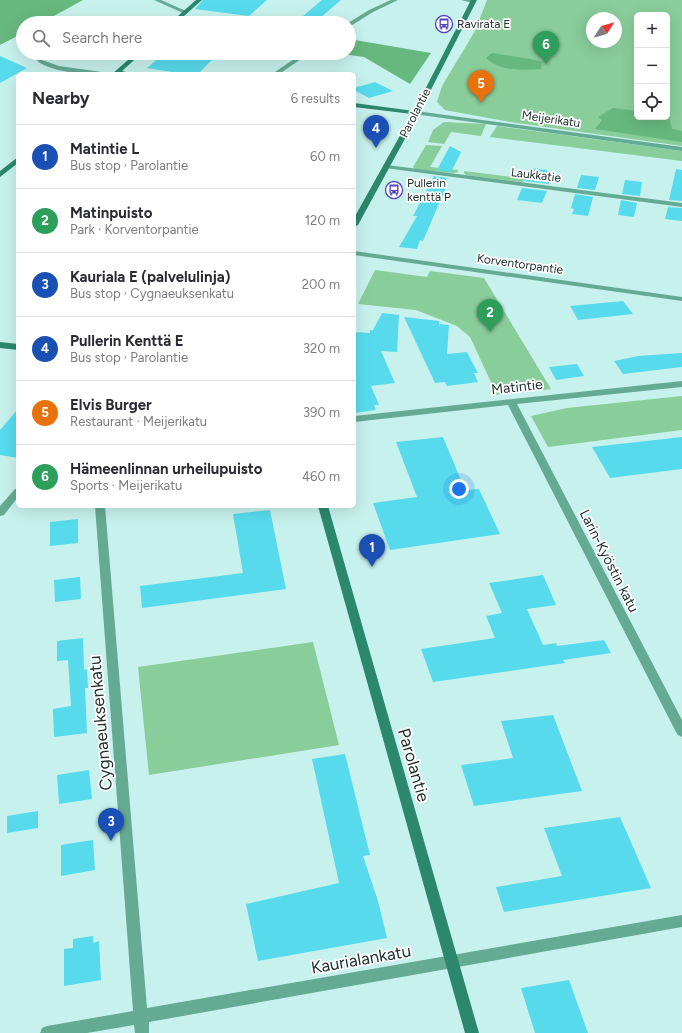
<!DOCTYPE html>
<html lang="en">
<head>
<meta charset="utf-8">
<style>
	body { margin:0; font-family:Figtree,sans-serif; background:#f7f7f7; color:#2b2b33 }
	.controls { position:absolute; right:12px; top:12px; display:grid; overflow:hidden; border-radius:6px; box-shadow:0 4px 16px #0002 }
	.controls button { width:36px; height:36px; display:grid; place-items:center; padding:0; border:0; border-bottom:1px solid #e1e1e2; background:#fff; color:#2b2b33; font:20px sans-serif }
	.compass { position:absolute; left:586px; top:12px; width:36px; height:36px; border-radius:50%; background:#fff; box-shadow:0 4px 16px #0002; rotate:54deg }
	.you { position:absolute; left:459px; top:489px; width:14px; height:14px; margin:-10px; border:3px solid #fff; border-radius:50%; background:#1a73e8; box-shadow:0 0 0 6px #1a73e833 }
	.badge { display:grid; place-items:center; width:26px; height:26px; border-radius:50%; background:#5147bf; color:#fff; font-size:13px; font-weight:700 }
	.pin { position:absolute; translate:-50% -33px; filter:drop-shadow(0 1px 2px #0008) }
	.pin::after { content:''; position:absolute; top:21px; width:14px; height:12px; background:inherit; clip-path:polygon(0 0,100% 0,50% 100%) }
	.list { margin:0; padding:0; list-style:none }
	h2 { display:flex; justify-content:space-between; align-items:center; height:52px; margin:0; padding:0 16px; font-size:17px }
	h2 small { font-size:13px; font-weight:400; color:#7c7c81 }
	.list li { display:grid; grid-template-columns:26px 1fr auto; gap:12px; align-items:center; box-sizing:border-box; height:64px; padding:0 16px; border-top:1px solid #e1e1e2 }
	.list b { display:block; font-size:15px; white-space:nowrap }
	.list p { margin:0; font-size:13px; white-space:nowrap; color:#7c7c81 }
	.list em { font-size:13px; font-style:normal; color:#7c7c81 }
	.icon { flex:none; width:22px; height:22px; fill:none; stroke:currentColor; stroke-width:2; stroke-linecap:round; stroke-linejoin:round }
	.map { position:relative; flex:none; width:682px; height:1033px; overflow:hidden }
	.search { position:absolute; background:#fff; box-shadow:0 4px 16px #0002; left:16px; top:16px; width:340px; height:44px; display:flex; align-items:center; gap:10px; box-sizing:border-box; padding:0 14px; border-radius:22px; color:#7c7c81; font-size:15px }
	.panel { position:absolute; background:#fff; box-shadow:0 4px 16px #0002; left:16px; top:72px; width:340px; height:436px; border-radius:6px }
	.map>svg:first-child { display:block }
	.green { fill:#89cd9a; fill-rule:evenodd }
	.forest { fill:#67b87e }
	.building { fill:#57dbec }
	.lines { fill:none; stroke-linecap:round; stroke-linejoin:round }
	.street { fill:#65aa93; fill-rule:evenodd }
	.secondary { fill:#2b886d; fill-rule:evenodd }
	.labels { text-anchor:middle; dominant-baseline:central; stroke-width:3.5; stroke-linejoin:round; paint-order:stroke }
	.far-poi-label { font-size:12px; fill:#223230; stroke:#fff; text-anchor:start }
	.far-street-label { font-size:12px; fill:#223230; stroke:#fff }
	.street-label { font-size:14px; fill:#223230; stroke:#fff }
	.near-street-label { font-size:17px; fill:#223230; stroke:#fff }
</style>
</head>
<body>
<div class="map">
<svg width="682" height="1033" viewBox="0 0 682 1033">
	<rect width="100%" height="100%" fill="#c7f1ec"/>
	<!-- green -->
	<path class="green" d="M487 0H682V146L510 122 445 110 437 102 442 86 475 31ZM637 15H667V117H637ZM592 18H616V42H592Z
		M444 122 486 124 481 136 451 132 444 144 428 142 433 130Z
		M497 126 682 151V161L490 137Z
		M426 145 442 146 430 167 458 170V172L453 173 415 169 413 167Z
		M464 171 528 179 522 182 466 175 464 173Z
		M375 270 427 277 430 271 484 278 551 389 497 395 470 337 457 326 416 310 358 304Z
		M682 396V430L548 447 531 416 567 408Z
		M313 642 339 745 149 775 138 667Z"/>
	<!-- forest -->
	<path class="forest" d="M0 0H83L41 23H23V33L0 45Z
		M349 39 431 53 410 84 364 57 335 53H349Z
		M492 53 536 60 542 62 541 69C522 70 501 72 486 58Z
		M613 108 637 111V117L669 116 672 129 682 131V142L595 129 602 120 598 117Z"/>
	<!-- building -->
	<path class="building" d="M203 0H267L249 16 195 9Z
		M322 0H341L320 18 303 16Z
		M197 53H219L198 74H184L147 68 161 56 191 59Z
		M0 56 27 68 0 83Z
		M375 82 393 91 369 98 354 90V88Z
		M450 146 461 152 451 172 437 170Z
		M530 168 547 170V171L553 172 549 184 524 181Z
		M676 169 682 170V201L669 200Z
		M581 175 599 177 595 190 577 188Z
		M434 176 447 178 444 185H447L423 241 420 240 417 249 399 247 417 216H413Z
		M625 180 642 182 640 196 622 194Z
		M522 188 547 191 542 203 517 200Z
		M575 194 593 197 588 216 572 214 574 209 571 208Z
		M621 200 637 203 634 217 618 215Z
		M668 207 682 208V221L665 219Z
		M623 301 633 314 578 320 570 306Z
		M382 313 399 315 397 352 381 351 395 383 371 386 379 405H374L376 410 354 413V332L370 333V330H373Z
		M404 317 439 321V324L449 325 447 354 467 352 478 373H474L478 382 447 386 445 382 435 383Z
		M682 353V367L623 374 614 361 638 356Z
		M577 364 584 376 556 380 549 367Z
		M18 409V458L0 455V430Z
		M443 437 465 490 479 489 500 534 390 550 373 503 417 497 396 442Z
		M682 437V469L610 478 592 447Z
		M270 510 286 589 142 608 140 586 243 573 233 514Z
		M78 519V543L50 546V522Z
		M543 575 556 605 527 609 543 645 556 643 557 646 604 640 611 653 563 660 565 663 433 682 421 649 495 638 486 616 502 613 489 583Z
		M80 577 81 599 55 602 54 580Z
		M83 638 84 670 87 669 88 688H85L87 733 54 737 53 709 71 706 68 660 57 661V641Z
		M553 715 582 791 474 806 461 765 513 758 501 721Z
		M345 754 370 855 363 856 378 901 387 938 258 961 246 904 339 883 312 759Z
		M89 770 92 799 59 804 57 775Z
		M38 811V828L7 833V816Z
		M620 817 651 888 504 912 496 887 562 876 544 828Z
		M93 840 95 870 61 876V845Z
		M93 936V943L99 941 101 980 64 986V949L73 948V939Z
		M569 980 588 1033H535L521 988Z"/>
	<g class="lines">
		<!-- street -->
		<path class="street" d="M154 0H161L188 12 183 13Z
			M391 0H398L373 12 349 27 348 23 369 10Z
			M461 0H475L476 1 473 3Z
			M43 53H50L41 59 42 60 59 66 102 72 105 74C88 74 45 73 35 58Z
			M303 53H310L279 74H272Z
			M416 111 682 147V151L414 114V112Z
			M387 165 682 203V207L385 168V166Z
			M354 251 682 297V301L354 255Z
			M682 381V387L517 404 682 720V737L678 735 676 732 508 405 354 422V416Z
			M18 488V497L4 515 0 516V506L15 489Z
			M95 506H105L147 1008 682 915V927L149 1022V1033H135L134 1025 87 1033H40L42 1028 47 1026 133 1011Z"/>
		<!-- secondary -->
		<path class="secondary" d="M196 0H202L176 23H170Z
			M471 0H477L419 113 358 225 354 227V218L412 114 354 107V103L414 111Z
			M136 53H142L122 71 134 74H112Z
			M18 157V163L0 177V171Z
			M0 342 18 344V350L0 348Z
			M318 506H328L479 1033H465Z"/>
	</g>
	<!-- icons -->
	<defs>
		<g id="bus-ring" transform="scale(0.9)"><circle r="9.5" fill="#fff" stroke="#5147bf" stroke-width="1.5"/><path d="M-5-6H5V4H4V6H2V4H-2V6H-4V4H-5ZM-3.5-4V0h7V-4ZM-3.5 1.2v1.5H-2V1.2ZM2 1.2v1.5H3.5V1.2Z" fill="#5147bf"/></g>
	</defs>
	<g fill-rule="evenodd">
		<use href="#bus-ring" x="444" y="24"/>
		<use href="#bus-ring" x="394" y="190"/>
	</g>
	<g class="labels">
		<!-- far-poi labels -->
		<g class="far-poi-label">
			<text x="457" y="24">Ravirata E</text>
			<text x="407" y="183">Pullerin<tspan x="407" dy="14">kenttä P</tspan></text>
		</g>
		<!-- far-street labels -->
		<g class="far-street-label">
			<text transform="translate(415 113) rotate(-63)">Parolantie</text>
			<text transform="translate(551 119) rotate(8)">Meijerikatu</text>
			<text transform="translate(536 175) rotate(7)">Laukkatie</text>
			<text transform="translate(520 264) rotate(8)">Korventorpantie</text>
		</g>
		<!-- street labels -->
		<g class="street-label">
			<text transform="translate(517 387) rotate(-6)">Matintie</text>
			<text transform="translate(609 561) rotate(63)">Larin-Kyöstin katu</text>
		</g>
		<!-- near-street labels -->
		<g class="near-street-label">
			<text transform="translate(100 723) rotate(-95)">Cygnaeuksenkatu</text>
			<text transform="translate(414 765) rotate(74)">Parolantie</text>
			<text transform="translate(361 959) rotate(-10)">Kaurialankatu</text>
		</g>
	</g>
</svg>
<div class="controls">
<button>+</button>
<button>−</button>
<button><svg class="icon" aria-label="locate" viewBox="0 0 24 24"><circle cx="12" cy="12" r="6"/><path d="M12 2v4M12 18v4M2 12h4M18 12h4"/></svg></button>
</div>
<svg class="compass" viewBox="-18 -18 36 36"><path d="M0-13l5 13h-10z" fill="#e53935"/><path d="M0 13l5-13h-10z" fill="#7c7c81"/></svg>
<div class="you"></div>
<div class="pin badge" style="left:372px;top:567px;background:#1a4fb4">1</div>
<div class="pin badge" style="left:490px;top:332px;background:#2e9e5b">2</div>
<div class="pin badge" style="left:111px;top:841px;background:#1a4fb4">3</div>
<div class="pin badge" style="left:376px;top:148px;background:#1a4fb4">4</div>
<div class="pin badge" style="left:481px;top:103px;background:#e8710a">5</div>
<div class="pin badge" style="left:546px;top:64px;background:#2e9e5b">6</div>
<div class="search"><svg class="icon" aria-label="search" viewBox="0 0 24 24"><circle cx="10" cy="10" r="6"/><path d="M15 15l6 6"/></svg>Search here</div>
<section class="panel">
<h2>Nearby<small>6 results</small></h2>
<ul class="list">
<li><span class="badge" style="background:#1a4fb4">1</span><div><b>Matintie L</b><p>Bus stop · Parolantie</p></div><em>60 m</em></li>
<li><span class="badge" style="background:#2e9e5b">2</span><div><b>Matinpuisto</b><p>Park · Korventorpantie</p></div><em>120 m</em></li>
<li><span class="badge" style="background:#1a4fb4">3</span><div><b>Kauriala E (palvelulinja)</b><p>Bus stop · Cygnaeuksenkatu</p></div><em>200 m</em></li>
<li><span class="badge" style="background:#1a4fb4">4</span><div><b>Pullerin Kenttä E</b><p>Bus stop · Parolantie</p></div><em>320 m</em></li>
<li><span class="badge" style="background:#e8710a">5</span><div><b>Elvis Burger</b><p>Restaurant · Meijerikatu</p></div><em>390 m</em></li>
<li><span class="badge" style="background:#2e9e5b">6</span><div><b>Hämeenlinnan urheilupuisto</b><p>Sports · Meijerikatu</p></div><em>460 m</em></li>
</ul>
</section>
</div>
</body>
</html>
